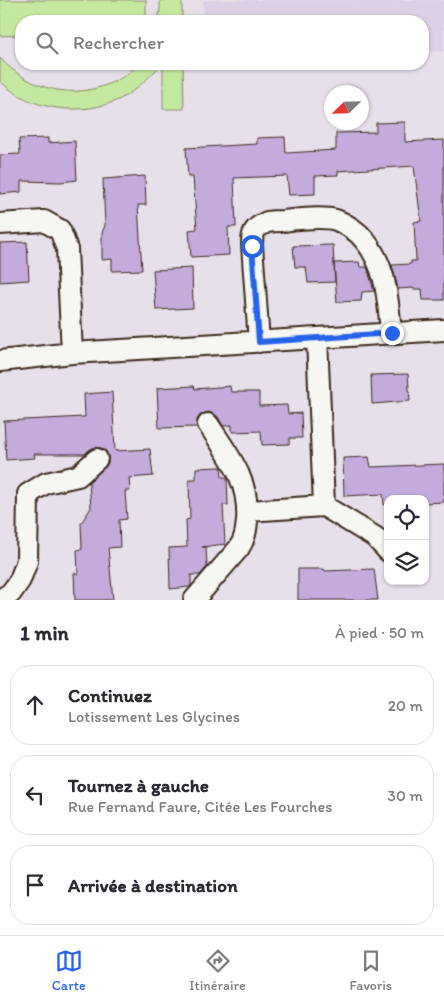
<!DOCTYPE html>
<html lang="fr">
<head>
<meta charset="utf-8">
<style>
	body { margin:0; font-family:Itim,sans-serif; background:#f7f7f7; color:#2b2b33 }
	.controls { position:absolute; right:15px; bottom:15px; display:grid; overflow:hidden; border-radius:10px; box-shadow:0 1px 4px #0004 }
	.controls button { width:45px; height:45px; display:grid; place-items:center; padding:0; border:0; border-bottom:1px solid #e1e1e2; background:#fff; color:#2b2b33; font:25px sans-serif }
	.compass { position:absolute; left:324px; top:85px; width:45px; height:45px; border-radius:50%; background:#fff; box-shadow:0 1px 4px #0004; rotate:247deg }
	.stop { position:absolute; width:15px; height:15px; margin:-11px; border:4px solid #2563eb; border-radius:50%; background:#fff }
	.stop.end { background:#2563eb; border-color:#fff; box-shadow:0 1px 5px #0008 }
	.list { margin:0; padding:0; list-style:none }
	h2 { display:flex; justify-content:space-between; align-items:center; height:65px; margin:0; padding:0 20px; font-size:21px }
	h2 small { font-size:16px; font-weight:400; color:#7c7c81 }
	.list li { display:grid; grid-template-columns:32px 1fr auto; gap:15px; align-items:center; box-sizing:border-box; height:80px; margin:0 10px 10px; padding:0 10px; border:1px solid #e1e1e2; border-radius:20px }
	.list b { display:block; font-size:19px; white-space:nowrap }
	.list p { margin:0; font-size:16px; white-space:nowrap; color:#7c7c81 }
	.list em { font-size:16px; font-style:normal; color:#7c7c81 }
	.icon { flex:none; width:28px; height:28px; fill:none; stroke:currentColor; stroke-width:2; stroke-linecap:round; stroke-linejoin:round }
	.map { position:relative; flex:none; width:444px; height:600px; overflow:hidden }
	.search { position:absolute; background:#fff; box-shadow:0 1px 4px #0004; left:15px; right:15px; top:15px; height:55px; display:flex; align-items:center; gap:12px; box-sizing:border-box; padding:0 18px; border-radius:20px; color:#7c7c81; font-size:19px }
	.sheet { height:335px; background:#fff }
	nav { display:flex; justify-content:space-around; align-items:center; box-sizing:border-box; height:70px; border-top:1px solid #e1e1e2; background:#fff; font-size:14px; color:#7c7c81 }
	nav a { display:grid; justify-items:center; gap:2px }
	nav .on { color:#2563eb }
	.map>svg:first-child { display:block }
	.built { fill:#dcd0e6 }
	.green { fill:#c5e8a1; stroke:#808960 }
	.building { fill:#c3acdc; stroke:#3b2a1e }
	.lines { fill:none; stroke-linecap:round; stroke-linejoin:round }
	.minor-casing { stroke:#3b2a1e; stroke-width:24 }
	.minor { stroke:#f6f6f2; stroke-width:20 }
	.route { stroke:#2563eb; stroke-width:6 }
</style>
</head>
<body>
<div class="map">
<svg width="444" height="600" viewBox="0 0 444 600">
	<rect width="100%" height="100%" fill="#e7e0eb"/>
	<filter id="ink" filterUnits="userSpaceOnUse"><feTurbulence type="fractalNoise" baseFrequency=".02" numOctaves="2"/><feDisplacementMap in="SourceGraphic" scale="10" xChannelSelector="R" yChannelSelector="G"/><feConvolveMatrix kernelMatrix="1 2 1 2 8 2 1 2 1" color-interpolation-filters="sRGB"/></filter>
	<g filter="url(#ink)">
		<!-- built -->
		<path class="built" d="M203 0H444V51L423 52V21H204Z"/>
		<!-- green -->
		<path class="green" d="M0 0H146V21H21V35L0 36Z
			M160 0H182V21H158L160 8Z
			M0 58C30 90 73 101 113 82 121 79 130 72 136 67 137 66 137 65 139 64 142 62 157 64 162 64 150 76 136 91 120 99 83 117 30 111 0 81Z
			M163 64H183L184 109H163Z"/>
		<!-- building -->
		<path class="building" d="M405 122V142L444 140V300H423L422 289H413V288L398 289 392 265 411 264V261H416L414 222 421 221 414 166 338 171V175L315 176V194L289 195 287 176 234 178 236 227H228L229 255 191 257 189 230 197 229 193 177H188L186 148 257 144V138L285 137 286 153 336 150V133L376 132V123Z
			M48 138V143L75 141 77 180 61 182 21 181V192L0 194V155L20 154 19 139Z
			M145 176 146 205H138L142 270 112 271V259L102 260V233L105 225 103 179Z
			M27 242 29 280 0 282V243Z
			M333 245 335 282 308 283 306 267H295L293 246Z
			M359 262 360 267H367L374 291 362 292 361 301 337 302 334 263Z
			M192 268 193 308 156 310 153 270Z
			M408 374 410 401 372 404 371 375Z
			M194 386 195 389 230 386 231 392H259V406L287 405 288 414 301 413 302 438H290L289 444 262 445 261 431 232 432V425L223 426 218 417 214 414 208 412 202 414 198 418 197 427 159 428 157 388Z
			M112 392 115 451 150 449 153 476 129 478 130 491H125L127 519 119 520 120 547 108 548 113 600H75L74 573 78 574 77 550 82 549 81 523 91 508 89 482 105 467 108 462V456L106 451 101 448 95 447 89 450 85 454H34L35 458 6 460 4 421 85 417 84 394Z
			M369 457 371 467 444 464V502L425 503V499H388V504L384 505 383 494 344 496 343 458Z
			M221 467 222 477H227L228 505H223L225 544 202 547H206L207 567 200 575H191V586L189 587 170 589 169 548 187 547 186 520 190 519 189 479H196V468Z
			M298 569H324L325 571 374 569 378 600H298Z"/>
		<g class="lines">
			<!-- minor casing -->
			<g class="minor-casing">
				<path id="minor" d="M0 224 44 221 60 230 67 249 72 353
					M317 338 324 506 375 537 388 551
					M259 342 252 245C252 239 252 233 257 228 259 226 265 223 267 222 272 221 278 221 283 221 298 219 322 216 336 220 344 223 352 228 359 234 386 261 388 297 391 333
					M0 361 72 353 317 338 444 330
					M247 511 324 506
					M0 600 11 593 20 580 27 561 28 494 46 483 78 476 97 459
					M194 600 239 548C245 539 246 531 247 521 250 481 229 456 208 424"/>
			</g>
			<!-- minor -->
			<use href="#minor" class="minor"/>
		</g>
	</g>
	<g class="lines" filter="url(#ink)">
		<!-- route -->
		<path class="route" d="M252 246 259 342 392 333"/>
	</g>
</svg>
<div class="controls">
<button><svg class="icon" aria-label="locate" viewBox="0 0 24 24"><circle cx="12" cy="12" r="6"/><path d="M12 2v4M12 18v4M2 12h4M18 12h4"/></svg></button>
<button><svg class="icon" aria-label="layers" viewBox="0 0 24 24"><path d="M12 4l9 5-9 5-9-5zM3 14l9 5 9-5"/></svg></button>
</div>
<svg class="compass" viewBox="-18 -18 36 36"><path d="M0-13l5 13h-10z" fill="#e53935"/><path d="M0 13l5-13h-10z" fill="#7c7c81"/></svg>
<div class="stop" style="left:252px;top:246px"></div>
<div class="stop end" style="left:392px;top:333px"></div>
<div class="search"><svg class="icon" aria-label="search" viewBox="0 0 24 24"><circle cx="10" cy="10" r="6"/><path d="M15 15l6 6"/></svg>Rechercher</div>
</div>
<section class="sheet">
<h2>1 min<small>À pied · 50 m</small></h2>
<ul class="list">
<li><svg class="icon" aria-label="ahead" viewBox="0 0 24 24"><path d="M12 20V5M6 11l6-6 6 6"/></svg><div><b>Continuez</b><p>Lotissement Les Glycines</p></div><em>20 m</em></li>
<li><svg class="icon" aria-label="left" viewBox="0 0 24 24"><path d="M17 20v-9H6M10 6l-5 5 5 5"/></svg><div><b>Tournez à gauche</b><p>Rue Fernand Faure, Citée Les Fourches</p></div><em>30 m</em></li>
<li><svg class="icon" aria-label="arrive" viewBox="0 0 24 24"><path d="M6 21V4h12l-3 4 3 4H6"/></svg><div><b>Arrivée à destination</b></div></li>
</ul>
</section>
<nav>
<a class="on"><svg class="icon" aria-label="map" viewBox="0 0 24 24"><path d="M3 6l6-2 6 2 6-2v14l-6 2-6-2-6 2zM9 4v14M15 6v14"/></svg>Carte</a>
<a><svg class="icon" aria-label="directions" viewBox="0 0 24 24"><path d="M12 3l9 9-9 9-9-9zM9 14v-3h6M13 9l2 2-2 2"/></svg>Itinéraire</a>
<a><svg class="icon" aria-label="saved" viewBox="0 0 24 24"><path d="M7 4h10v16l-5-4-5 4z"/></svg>Favoris</a>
</nav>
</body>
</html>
